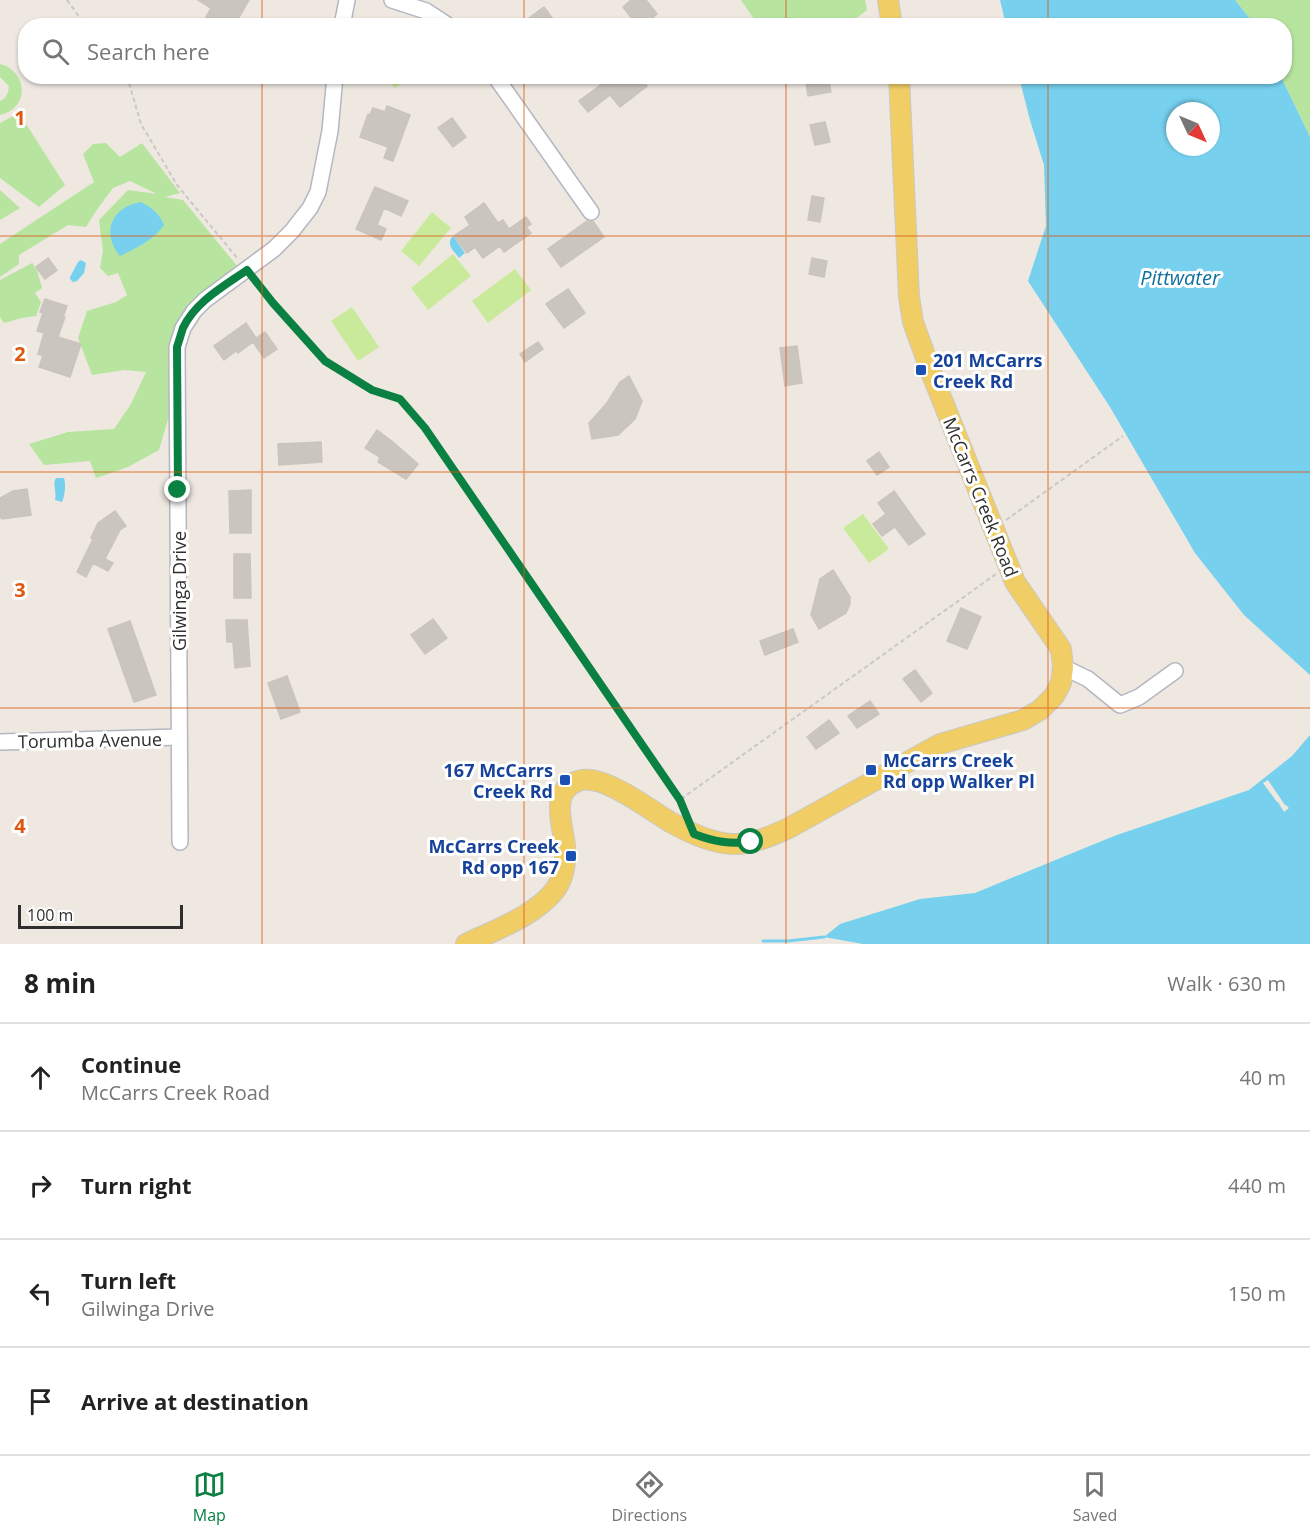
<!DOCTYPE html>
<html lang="en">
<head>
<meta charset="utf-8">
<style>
	body { margin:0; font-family:"Open Sans",sans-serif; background:#f6f6f6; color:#222 }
	.compass { position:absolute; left:1166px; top:102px; width:54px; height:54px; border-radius:50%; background:#fff; box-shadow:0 2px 4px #0004; rotate:134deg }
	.scale { position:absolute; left:18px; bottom:15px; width:165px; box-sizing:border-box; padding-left:6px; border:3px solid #2e2e2e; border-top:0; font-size:16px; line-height:21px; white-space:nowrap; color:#2e2e2e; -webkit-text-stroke:4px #fff; paint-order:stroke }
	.stop { position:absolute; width:18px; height:18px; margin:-14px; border:4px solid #0b8043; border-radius:50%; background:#fff }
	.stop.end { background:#0b8043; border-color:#fff; box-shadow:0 2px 6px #0008 }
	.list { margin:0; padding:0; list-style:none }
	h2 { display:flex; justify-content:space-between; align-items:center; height:78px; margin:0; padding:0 24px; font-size:26px }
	h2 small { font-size:20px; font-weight:400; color:#767676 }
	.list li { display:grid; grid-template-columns:39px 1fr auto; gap:18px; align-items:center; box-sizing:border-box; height:108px; padding:0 24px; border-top:2px solid #e0e0e0 }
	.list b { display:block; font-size:22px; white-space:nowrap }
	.list p { margin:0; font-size:20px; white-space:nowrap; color:#767676 }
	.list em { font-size:20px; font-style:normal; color:#767676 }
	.icon { flex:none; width:33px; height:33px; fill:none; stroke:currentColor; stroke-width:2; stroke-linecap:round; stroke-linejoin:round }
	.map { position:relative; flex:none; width:1310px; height:944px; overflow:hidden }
	.search { position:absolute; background:#fff; box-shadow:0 2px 4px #0004; left:18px; right:18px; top:18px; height:66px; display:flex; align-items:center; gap:15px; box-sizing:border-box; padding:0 21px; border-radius:24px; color:#767676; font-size:22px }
	.sheet { height:510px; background:#fff }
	nav { display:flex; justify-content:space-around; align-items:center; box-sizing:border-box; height:84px; border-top:2px solid #e0e0e0; background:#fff; font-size:16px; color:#767676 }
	nav a { display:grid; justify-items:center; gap:3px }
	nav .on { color:#0b8043 }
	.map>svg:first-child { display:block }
	.green { fill:#b7e49f }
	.pitch { fill:#caea9b }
	.water { fill:#76d0ee; fill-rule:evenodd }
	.pier { fill:#eee8e1 }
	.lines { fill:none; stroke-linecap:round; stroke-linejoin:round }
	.stream { stroke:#76d0ee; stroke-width:3 }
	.building { fill:#cac6bf; stroke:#cac4ba; stroke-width:1.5 }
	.minor-casing { stroke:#b4b7c0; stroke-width:18 }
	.major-casing { stroke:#c9c9c9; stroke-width:22 }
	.path { stroke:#c9c9c9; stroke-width:2; stroke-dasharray:4.5 3; stroke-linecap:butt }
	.minor { stroke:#fff; stroke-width:15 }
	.major { stroke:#f0cd65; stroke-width:20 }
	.route { stroke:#0b8043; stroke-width:8 }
	.grid { fill:none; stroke:#df570e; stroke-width:1.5; stroke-opacity:0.55 }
	.transit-dot { fill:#1a4fb4; stroke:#fff; stroke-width:2 }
	.labels { text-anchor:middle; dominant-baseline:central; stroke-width:6; stroke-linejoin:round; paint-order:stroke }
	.transit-label { font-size:18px; font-weight:bold; fill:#164399; stroke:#fff; text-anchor:start }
	.street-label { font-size:18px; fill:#2e2e2e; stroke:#fff }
	.water-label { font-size:20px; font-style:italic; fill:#0f70a0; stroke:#fff }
	.grid-label { font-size:20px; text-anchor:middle; font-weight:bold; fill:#df570e; stroke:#fff; stroke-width:6; stroke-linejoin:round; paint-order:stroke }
</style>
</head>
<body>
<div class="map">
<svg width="1310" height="944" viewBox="0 0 1310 944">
	<rect width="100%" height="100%" fill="#eee8e1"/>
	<!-- green -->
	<path class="green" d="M741 0H865L867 10 847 25H758Z
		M1235 0H1310V137L1281 77 1284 76V26L1255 25Z
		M0 64C27 70 31 108 0 115V101C7 98 8 93 9 86L0 77Z
		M19 113 65 185 39 207 0 178V123Z
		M106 143 120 157 142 143 180 193 165 197 183 200 238 267 202 293 177 322 172 364 169 416 159 450 128 467 96 478 90 461 44 465 29 444 68 432 114 429 131 404 146 372 124 370 92 375 78 338 87 311 116 302 127 295 118 273 108 276 100 268 103 251 99 220 128 190 157 194 130 181 113 188 98 208 86 227 68 225 19 255V264L0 277V244L94 182 83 154 93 144Z
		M0 190 20 208 0 220Z
		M32 263 37 270 42 288 35 293 41 302 36 316 22 318 4 323 0 317V280Z"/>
	<!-- pitch -->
	<path class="pitch" d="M385 77H409L395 88Z
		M432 212 451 228 419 266 401 251Z
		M453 254 471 276 428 310 411 288Z
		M515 269 531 290 488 323 472 301Z
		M352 307 379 347 358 361 331 321Z
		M863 514 889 549 869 563 843 528Z"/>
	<!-- water -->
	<path class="water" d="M1000 0H1235L1255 25H1006Z
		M1019 77H1281L1310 137V675L1244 615 1195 553 1110 407 1028 281 1046 226 1044 165 1030 120ZM1175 111H1211V147H1175Z
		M141 202C152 208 159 213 164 225 154 240 136 248 120 256 101 233 111 207 141 202Z
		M452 237H454L465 253 459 258C454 251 446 245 452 237Z
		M81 260 86 263 84 273 77 281 73 282 70 279V277L78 262Z
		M56 478H64C66 484 65 496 62 502L55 500C57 492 52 484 56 478Z
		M1310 735V944H863L824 937 840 924 920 899 975 893 1114 836 1249 790 1292 756Z"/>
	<!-- pier -->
	<path class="pier" d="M1268 780 1285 805H1286L1289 808 1284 812 1278 802H1277L1263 783Z"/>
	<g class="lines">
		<!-- stream -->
		<path class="stream" d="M763 941H788L824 937"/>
	</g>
	<!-- building -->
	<path class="building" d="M198 0H249L237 21 231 18 227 26H201L211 8Z
		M631 0H646L657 14 643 26H638L623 7Z
		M544 7 558 26H518Z
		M613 76H640L647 86 620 107 610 95 588 112 579 101Z
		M805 76H828L831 92 808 96Z
		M387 106 410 115 393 161 384 158 388 147 360 137 368 114 370 115 373 108 385 112Z
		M452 118 466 137 453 147 438 128Z
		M825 122 830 142 815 145 810 125Z
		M375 187 408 201 401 216 384 208 377 225 386 229 381 240 356 229Z
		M812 196 824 198 820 222 808 220Z
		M484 203 498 223 503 220 509 229 526 217 531 224 526 227 531 233 504 252 500 246 483 258 475 247 467 253 454 236 470 225 465 217Z
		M587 221H593L604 237 561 267 548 249Z
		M48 258 57 270 45 279 36 267Z
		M812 258 827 261 824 277 809 274Z
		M568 289 585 313 564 328 546 304Z
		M45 299 67 306 63 317H65L58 337 81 344 70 377 39 367 43 356 38 354 44 333 37 331 43 313 40 312Z
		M246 323 256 338 265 332 277 349 264 358 253 342 238 353 236 351 224 360 214 346Z
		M538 342 543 349 525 362 520 354Z
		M797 346 802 383 785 386 780 348Z
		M629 376 642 401 635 419 618 435 592 439 589 423 607 403 620 382Z
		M377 430 393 442 418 464 406 479 378 462 380 457 365 448Z
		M321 442 322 462 279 465 278 444Z
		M879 452 889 467 877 475 867 461Z
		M27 489 31 515 2 519V517L0 518V498L13 491Z
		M251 490V533H230L229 491Z
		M894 491 925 534 909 545 895 527 882 536 873 524 886 514 878 503Z
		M115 511 126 526 120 530 105 559 113 563 108 571 93 563 86 577 77 572 93 539 91 538 98 523Z
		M234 554H250L251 598H234Z
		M833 570 850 597V604L846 613 819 629 811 615 820 579Z
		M961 608 981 617 967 649 947 641Z
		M433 619 447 638 425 654 411 635Z
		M226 620H247L250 666 235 668 233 642H227Z
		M130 621 156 695 134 702 108 629Z
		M793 629 798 642 765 655 760 641Z
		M915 670 932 693 921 702 903 679Z
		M287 676 300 712 281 719 268 683Z
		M870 701 879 714 857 728 848 716Z
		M829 720 839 733 816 749 807 737Z"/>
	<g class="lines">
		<!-- minor casing -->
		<g class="minor-casing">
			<path id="minor" d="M392 0 426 11 449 26
				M342 26 347 0
				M495 76 591 212
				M1063 667 1088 679 1120 705 1139 697 1175 671
				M0 742 179 737
				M180 842 177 347 183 328 194 311 205 300 274 249 292 231 310 208 318 192 330 131 335 76"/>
		</g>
		<!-- major casing -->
		<g class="major-casing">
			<path id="major" d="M888 0 892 26
				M466 944C495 930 535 916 555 890 564 878 566 861 565 846 563 825 549 791 578 781 602 772 651 811 672 823 690 833 711 843 732 844 752 845 771 836 789 828L940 744 1023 720 1040 710 1054 696 1061 683 1063 667 1061 649 1015 582 931 372 913 322 909 297 899 76"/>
		</g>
		<!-- path -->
		<path class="path" d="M67 0 86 26
			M127 76 141 124 177 185 238 259
			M255 280 273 303 325 361 372 390 400 399 425 428 680 800 686 814
			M1006 520 1123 436
			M681 799 996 574"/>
		<!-- minor -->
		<use href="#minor" class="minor"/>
		<!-- major -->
		<use href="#major" class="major"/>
	</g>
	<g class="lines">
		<!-- route -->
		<path class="route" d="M178 490 177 347C179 341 181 334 183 328 195 302 224 286 247 270L273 303 325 361 372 390 400 399 425 428 680 800 694 834C715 842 729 844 751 842"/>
	</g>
	<!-- grid -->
	<path class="grid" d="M262 0V26M524 0V26M786 0V26M1048 0V26M262 76V944M524 76V944M786 76V944M1048 76V944M0 236H1310M0 472H1310M0 708H1310"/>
	<!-- markers -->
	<g class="transit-dot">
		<rect x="915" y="364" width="12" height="12" rx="3"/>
		<rect x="865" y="764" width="12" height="12" rx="3"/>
		<rect x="559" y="774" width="12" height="12" rx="3"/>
		<rect x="565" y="850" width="12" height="12" rx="3"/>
	</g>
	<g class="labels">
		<!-- transit labels -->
		<g class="transit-label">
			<text x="933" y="360">201 McCarrs<tspan x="933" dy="21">Creek Rd</tspan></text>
			<text x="883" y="760">McCarrs Creek<tspan x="883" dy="21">Rd opp Walker Pl</tspan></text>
			<text x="553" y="770" text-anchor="end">167 McCarrs<tspan x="553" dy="21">Creek Rd</tspan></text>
			<text x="559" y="846" text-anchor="end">McCarrs Creek<tspan x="559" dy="21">Rd opp 167</tspan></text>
		</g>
		<!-- street labels -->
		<g class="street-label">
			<text transform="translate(981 497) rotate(68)">McCarrs Creek Road</text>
			<text transform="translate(179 591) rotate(-90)">Gilwinga Drive</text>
			<text transform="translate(90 740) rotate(-1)">Torumba Avenue</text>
		</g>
		<!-- water labels -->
		<g class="water-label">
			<text x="1180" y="277">Pittwater</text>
		</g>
	</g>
	<g class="grid-label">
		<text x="20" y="125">1</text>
		<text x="20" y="361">2</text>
		<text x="20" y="597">3</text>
		<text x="20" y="833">4</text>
	</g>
</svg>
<svg class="compass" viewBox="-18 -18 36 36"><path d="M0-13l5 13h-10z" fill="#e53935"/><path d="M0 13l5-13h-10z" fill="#767676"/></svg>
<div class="scale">100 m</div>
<div class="stop" style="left:751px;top:842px"></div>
<div class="stop end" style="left:178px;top:490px"></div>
<div class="search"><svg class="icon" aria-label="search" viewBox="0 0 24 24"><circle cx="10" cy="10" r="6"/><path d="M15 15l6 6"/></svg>Search here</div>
</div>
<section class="sheet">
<h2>8 min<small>Walk · 630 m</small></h2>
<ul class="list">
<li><svg class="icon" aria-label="ahead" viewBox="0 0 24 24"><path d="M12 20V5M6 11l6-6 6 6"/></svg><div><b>Continue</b><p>McCarrs Creek Road</p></div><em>40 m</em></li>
<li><svg class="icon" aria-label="right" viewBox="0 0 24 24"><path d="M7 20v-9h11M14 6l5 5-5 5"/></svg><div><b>Turn right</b></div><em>440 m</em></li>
<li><svg class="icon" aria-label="left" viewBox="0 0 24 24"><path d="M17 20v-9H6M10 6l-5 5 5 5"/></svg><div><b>Turn left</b><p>Gilwinga Drive</p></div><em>150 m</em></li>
<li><svg class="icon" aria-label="arrive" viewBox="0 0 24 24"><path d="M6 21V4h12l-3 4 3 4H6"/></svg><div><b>Arrive at destination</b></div></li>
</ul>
</section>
<nav>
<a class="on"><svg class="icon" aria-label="map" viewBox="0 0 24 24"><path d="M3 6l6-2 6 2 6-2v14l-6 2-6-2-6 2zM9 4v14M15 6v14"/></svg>Map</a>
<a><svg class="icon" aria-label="directions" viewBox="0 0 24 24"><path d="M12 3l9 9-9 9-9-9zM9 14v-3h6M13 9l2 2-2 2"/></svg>Directions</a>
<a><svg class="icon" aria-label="saved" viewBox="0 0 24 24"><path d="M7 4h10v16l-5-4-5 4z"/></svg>Saved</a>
</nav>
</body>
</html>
